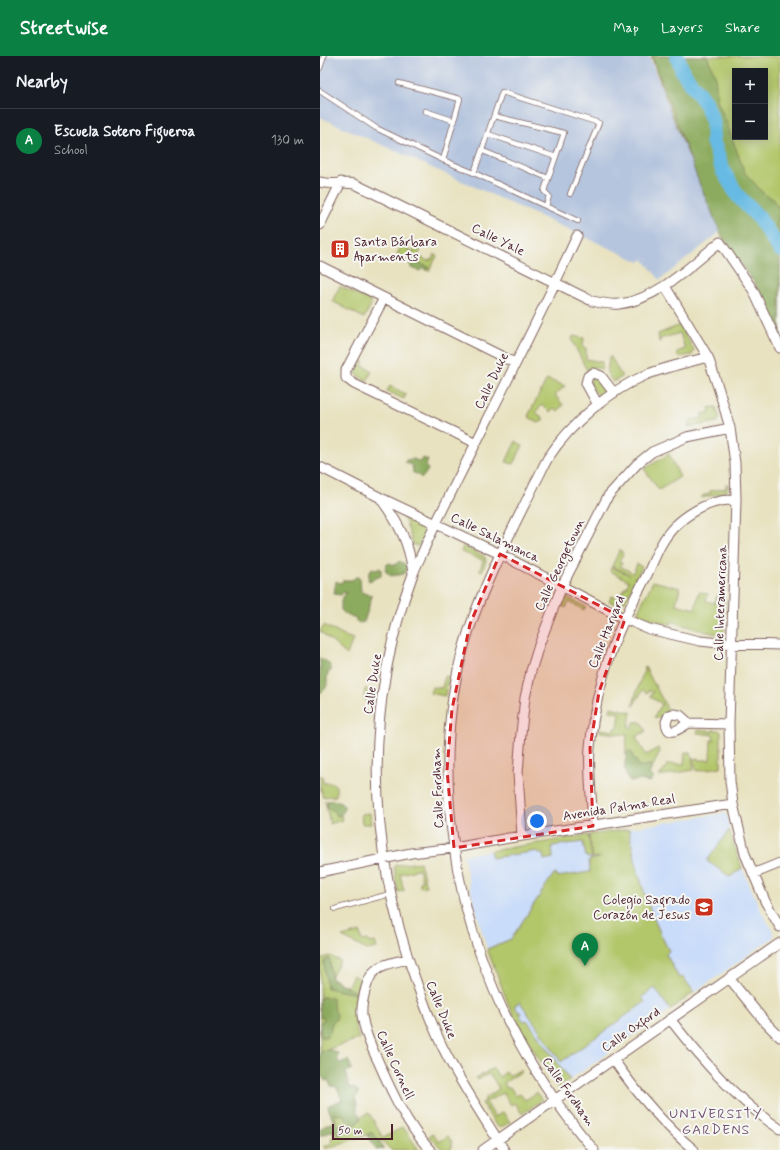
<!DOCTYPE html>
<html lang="en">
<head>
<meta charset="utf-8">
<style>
	body { margin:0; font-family:Mynerve,sans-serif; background:#20242c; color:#f1f3f6 }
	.controls { position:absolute; right:12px; top:12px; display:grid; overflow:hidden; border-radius:0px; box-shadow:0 2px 10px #0003 }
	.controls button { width:36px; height:36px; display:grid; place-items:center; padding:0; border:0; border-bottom:1px solid #363941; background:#171b24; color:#f1f3f6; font:20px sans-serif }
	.scale { position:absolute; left:12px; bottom:10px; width:61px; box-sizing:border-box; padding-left:4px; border:2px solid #4a1f2b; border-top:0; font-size:11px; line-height:14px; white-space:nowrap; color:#4a1f2b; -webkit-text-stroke:3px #f6f6f2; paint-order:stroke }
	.you { position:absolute; left:217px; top:765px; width:14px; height:14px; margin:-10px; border:3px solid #fff; border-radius:50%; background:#1a73e8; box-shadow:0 0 0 6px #1a73e833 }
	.badge { display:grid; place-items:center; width:26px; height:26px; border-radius:50%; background:#0b8043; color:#fff; font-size:13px; font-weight:700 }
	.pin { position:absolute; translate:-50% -33px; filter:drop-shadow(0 1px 2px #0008) }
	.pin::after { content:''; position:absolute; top:21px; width:14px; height:12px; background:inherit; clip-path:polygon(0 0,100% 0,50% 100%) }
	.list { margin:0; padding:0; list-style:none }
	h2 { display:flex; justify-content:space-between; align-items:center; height:52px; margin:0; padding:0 16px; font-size:17px }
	h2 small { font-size:13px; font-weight:400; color:#9ea1a6 }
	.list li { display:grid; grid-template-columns:26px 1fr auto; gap:12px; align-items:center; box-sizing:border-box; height:64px; padding:0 16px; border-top:1px solid #363941 }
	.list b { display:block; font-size:15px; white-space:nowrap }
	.list p { margin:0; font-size:13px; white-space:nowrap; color:#9ea1a6 }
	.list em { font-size:13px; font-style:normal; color:#9ea1a6 }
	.map { position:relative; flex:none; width:460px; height:1094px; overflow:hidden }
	header { display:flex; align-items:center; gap:24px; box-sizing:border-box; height:56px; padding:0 20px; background:#0b8043; color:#fff }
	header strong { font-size:19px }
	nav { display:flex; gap:22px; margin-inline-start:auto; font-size:14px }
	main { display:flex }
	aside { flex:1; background:#171b24 }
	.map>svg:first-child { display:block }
	.built { fill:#c9dcf9 }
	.industrial { fill:#b6c5de }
	.green { fill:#b2c66a; stroke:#7e724a; fill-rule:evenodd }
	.forest { fill:#8dab5e; stroke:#6c6544 }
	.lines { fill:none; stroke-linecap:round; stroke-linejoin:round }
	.river { stroke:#66bae3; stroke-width:15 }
	.lane-casing { stroke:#81635f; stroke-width:6 }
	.street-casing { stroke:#81635f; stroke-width:11 }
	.lane { stroke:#fff; stroke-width:4.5 }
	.street { stroke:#fff; stroke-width:9 }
	.marked { fill:#d62828; fill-opacity:0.2; stroke:#d62828; stroke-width:3; stroke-dasharray:8 5; stroke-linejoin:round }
	.labels { text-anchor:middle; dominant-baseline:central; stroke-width:4; stroke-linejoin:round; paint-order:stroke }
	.street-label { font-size:13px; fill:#4a1f2b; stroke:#f6f6f2 }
	.poi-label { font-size:13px; fill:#4a1f2b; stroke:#f6f6f2; text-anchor:start }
	.neighbourhood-label { font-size:14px; letter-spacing:1px; fill:#70506e; stroke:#f6f6f2 }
</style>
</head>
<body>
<header>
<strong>Streetwise</strong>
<nav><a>Map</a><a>Layers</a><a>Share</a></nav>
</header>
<main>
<aside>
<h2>Nearby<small></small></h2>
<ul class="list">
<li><span class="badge">A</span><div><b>Escuela Sotero Figueroa</b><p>School</p></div><em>130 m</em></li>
</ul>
</aside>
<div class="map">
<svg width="460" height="1094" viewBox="0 0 460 1094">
	<rect width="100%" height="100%" fill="#f6f6f2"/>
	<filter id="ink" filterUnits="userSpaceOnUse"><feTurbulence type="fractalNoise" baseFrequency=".025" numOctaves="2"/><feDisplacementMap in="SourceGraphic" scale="8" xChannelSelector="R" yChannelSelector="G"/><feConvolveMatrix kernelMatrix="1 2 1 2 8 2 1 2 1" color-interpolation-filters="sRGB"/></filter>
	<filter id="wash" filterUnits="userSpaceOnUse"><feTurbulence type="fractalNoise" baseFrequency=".012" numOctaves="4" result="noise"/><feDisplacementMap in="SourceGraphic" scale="16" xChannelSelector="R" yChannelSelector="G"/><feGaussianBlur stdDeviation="0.9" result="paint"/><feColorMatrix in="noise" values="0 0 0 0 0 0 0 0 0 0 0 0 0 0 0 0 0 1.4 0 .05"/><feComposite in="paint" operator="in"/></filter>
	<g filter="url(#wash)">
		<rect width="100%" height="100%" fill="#e8e2c0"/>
		<!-- built -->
		<path class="built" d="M405 757 408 763 409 774 422 812 442 857 453 875 454 881 375 936 373 935 374 936 350 954 238 1032 205 981 190 952 179 924 167 893 149 829 144 799Z"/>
		<!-- industrial -->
		<path class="industrial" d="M0 0H329L351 57 405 172 340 224 323 203 320 206 0 61Z"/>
		<!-- green -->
		<path class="green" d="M331 0H460V279L438 232 403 182 351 57ZM415 15H445V81H415Z
			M84 185 86 186 84 191 93 196 96 191 98 192 100 190 102 191 98 200 108 205 112 203 115 198 117 200 109 215 106 214 108 213V211L99 208 95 205 94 199 90 197 87 202H84L77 198Z
			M20 230 50 245 51 249 44 262 12 245Z
			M360 269 374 294 372 299 358 301 357 296 365 293 360 277 340 283V286H339L338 278Z
			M253 280 264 282 263 292H266V303L282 306V313L275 311 266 313 252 284Z
			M289 301H291L302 321 293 326 287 317Z
			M41 304 44 305 42 309 52 315 47 325 39 320 36 317Z
			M271 321 276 322 285 333 283 339 279 340 270 329Z
			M227 323 245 330 235 339 243 349 238 355 234 352 230 356 222 349 216 356 224 363 221 366 217 367 208 360Z
			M70 330 86 338 84 343 67 335Z
			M396 351 400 362 397 366 368 371 371 364 382 362V358L390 356 389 352Z
			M196 385 203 390 193 408 186 406Z
			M349 398 360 421 339 434 324 413Z
			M408 427V433L406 436 382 442V440L390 437V435L406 432V428Z
			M80 457H82C100 465 115 467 99 489L96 490 93 488 86 467Z
			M143 490 165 501 166 505 162 515 159 513 161 511 163 504 141 496Z
			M300 493 303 498 299 505 302 507 300 510 313 517 317 508 322 511 316 522 314 521 316 523 305 545 300 543 304 546 300 550 289 545 292 540 299 543 305 531 306 532 309 525 290 515 291 511 310 519 292 510Z
			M333 525 360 532 356 548 375 553 379 536 388 538 386 545 395 547 397 540 405 542 404 577C397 581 364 569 354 566H351L350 569 320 559 318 555Z
			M248 542 266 551 264 554 249 546 246 552 242 550 245 543Z
			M4 569 22 579 33 583 27 599 0 575Z
			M325 611 348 654 344 656 340 662 334 661 342 648 330 641 333 636 329 634 327 637 323 634 313 650 315 641Z
			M125 620 129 621 125 640 110 637 112 631 122 632Z
			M45 633 55 635 53 646 44 643Z
			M291 651 311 656 309 671 312 672 314 666H321L326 675 316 681 326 699 338 692 340 696 333 710 329 709 320 711 313 702 312 697 309 695 308 696V700H305L307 679 280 676V673L294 675 295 672H298L300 657 290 655Z
			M378 674H389V676H392V674H399L401 676V711L377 715 373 703 378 702V704H390L391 684H394L393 679 377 677Z
			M365 696H371L374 714 339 720 346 712 347 708H364Z
			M0 720H3V727H13L16 730V740L3 741 0 729Z
			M5 745H8L7 746 15 757 20 760 21 759 22 764 10 768Z
			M50 757 51 768H42L41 758Z
			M309 773C316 816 329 857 349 895L346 898 359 922 363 921 374 936 350 954 335 932 322 941 325 946 241 1006 200 946 194 950 199 956 198 957 201 956 202 958 200 960 204 965 207 964 250 1024 238 1032 205 981 190 952 167 893 191 883 233 819 236 818 237 821 270 816 269 804 280 802V801L272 802 269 779Z
			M409 774 422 812 410 821 387 805Z
			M268 779 272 802 266 801 263 786 232 790 233 802 224 804 223 798H219L218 795 172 802 170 795Z
			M100 806 106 830 100 831V826L102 825 99 813 93 814V815L80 818 84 835 78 836 74 811 75 809Z
			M40 876 42 885 48 884 49 887 55 886 57 892 47 894 22 881Z
			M10 900 20 905 11 922 27 931 33 919 40 923C34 942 32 964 39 983L0 996V903Z
			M173 1012 179 1021 186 1016 189 1020 200 1014 202 1015 184 1027 187 1032 190 1031 196 1040 200 1038 205 1044 217 1037 222 1044 202 1058 195 1047 191 1049 183 1037 166 1046 175 1061 183 1056 190 1066 180 1072 175 1068 162 1047 165 1045V1042L179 1033 172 1021 168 1018 158 1024 156 1022Z
			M49 1057 63 1082 83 1071 99 1094H71L61 1084 59 1086 54 1079 50 1077V1078L5 1093 4 1090 12 1087 11 1082 15 1080 13 1075 16 1074 17 1077 16 1066 14 1058H23L40 1064 41 1061Z
			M113 1077 119 1086 128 1080 132 1086 131 1094H123L109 1080Z"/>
		<!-- forest -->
		<path class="forest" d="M332 0H387L395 19 397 44 405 63 425 117 445 139 452 142 458 151 460 157 456 171H460V279L438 232 403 182 380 129Z
			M85 201C93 204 99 207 108 211V213L106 214 102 212 100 215 91 212V209L89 208 90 205 84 202Z
			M103 402 108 404 106 410 108 414 103 421 101 422 98 418 93 417 92 409 88 408 85 406 86 404 93 403 101 406Z
			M79 505 85 508 87 512C84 521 78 518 71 520L65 515 66 509 70 507 74 509 76 508Z
			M52 512 57 514 59 512 61 513V520L49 525 48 523 49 517Z
			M36 521H38L40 523 41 536 52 540 45 563 44 566C41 567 38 567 36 566V562L25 558 21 554V544L26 537 24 536 21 539 14 538 16 525 20 527 24 524H32Z
			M0 602C5 604 10 607 11 612 12 617 10 614 8 617 5 625 11 631 0 637Z
			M309 695 312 697 313 702 317 705V708L320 711 329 709 333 710 329 718 334 722 330 726 319 724 310 726C306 722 304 713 305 707 305 702 308 701 307 697Z
			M13 744 21 747 24 750C25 755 22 759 17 760L14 755 7 751V748L8 745Z
			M7 903H10L11 922 31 934 35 935 36 936 35 938 7 932 4 907Z
			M2 941 12 942 14 952 17 959 16 964 12 967 10 976 6 981H1L0 967 4 964 3 961 0 962V942Z
			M8 994H11L19 998 17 1001 19 1007 28 1004 32 1013 26 1016 29 1031 34 1032 38 1035V1039L35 1042 37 1047V1056L40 1058V1064L36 1068H32L25 1062 23 1058 17 1059 14 1058 16 1066 24 1074 19 1080 16 1074 0 1080V1074L7 1068 12 1067 13 1064 8 1051 9 1049 22 1044 17 1031 11 1030 8 1024 5 1025 3 1021 0 1020V996Z
			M51 1076C56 1080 62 1087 63 1093L56 1094C55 1088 49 1084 47 1078H50Z"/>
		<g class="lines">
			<!-- river -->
			<path class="river" d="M357 0 363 16 386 48 393 66V86L403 115 418 140 439 162 460 194"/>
		</g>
	</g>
	<g filter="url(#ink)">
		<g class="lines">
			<!-- lane casing -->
			<g class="lane-casing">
				<path id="lane" d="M0 12 4 0
					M79 27 140 43 123 104
					M0 35 56 72 123 104 154 117 182 36 279 67 250 138
					M105 55 135 65
					M174 60 244 77 224 135 229 140 226 150
					M168 78 236 101
					M163 95 228 122
					M154 117 258 165
					M15 853 70 838"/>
			</g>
			<!-- street casing -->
			<g class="street-casing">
				<path id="street" d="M0 126C12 130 25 124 37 129L272 245C281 247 290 249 299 248 337 244 371 209 400 186L433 234 460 292
					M0 169 21 126
					M0 210 195 307
					M345 230 388 301 399 334 410 372 415 407 416 444 409 668 410 725 413 748 425 798 445 845 460 871
					M64 242 26 314V322L34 328 156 387
					M278 349 266 327 268 320 273 317 281 320 294 337
					M0 411 61 442 180 498 305 563 329 573 380 585 399 587 460 589
					M61 443C79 468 89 486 93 517
					M353 658 360 659 369 667C361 671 348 684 346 666L349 659Z
					M369 667 409 668
					M273 770C272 744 268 717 270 691 273 657 281 622 293 590 302 565 315 542 327 519 335 502 341 484 354 471 366 459 384 448 401 445 406 444 411 444 416 444
					M202 780 198 717 201 677 205 642 211 615 219 589 242 530 288 440 317 408 332 396 367 381 410 372
					M0 816 91 797 134 792 189 782 413 748
					M433 818 460 807
					M88 903C76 906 59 908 52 918 46 927 41 948 42 959 44 975 51 991 58 1005 72 1037 87 1069 110 1094
					M409 922 445 966 460 981
					M350 963C382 1004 416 1044 460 1073
					M293 1003C316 1036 343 1068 374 1094
					M163 1094 460 887
					M184 1094C163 1060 141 1028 123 992 113 972 105 950 97 928 48 793 42 654 93 518 97 507 103 497 107 486 122 455 137 424 153 393 188 323 224 252 257 180
					M274 1094C234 1047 198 992 174 934 131 833 114 708 141 601 152 558 170 518 190 478 198 461 207 444 215 427 220 419 223 410 228 402 251 367 290 334 328 318 346 311 369 306 388 301"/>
			</g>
			<!-- lane -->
			<use href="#lane" class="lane"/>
			<!-- street -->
			<use href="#street" class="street"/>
		</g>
	</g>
	<!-- marked area -->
	<path class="marked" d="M180 498 305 563 279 636 270 692 273 770 134 792 127 714 132 653 150 568Z"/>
	<!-- icons -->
	<defs>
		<g id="building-square" transform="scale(1)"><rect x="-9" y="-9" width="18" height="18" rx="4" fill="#c8321e" stroke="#f6f6f2"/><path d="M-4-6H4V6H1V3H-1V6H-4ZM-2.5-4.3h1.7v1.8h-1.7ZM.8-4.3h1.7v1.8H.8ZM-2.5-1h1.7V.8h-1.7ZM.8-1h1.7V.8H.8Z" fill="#fff"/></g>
		<g id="school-square" transform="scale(1)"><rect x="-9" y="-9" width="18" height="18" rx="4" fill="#c8321e" stroke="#f6f6f2"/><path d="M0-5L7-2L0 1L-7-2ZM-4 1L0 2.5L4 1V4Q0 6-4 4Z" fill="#fff"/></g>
	</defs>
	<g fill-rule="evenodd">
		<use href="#building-square" x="20" y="193"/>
		<use href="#school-square" x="384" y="851"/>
	</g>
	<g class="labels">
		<!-- street labels -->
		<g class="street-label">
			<text transform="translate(178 184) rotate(26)">Calle Yale</text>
			<text transform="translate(172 325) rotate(-64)">Calle Duke</text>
			<text transform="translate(175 482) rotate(26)">Calle Salamanca</text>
			<text transform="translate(240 509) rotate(-65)">Calle Georgetown</text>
			<text transform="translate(401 547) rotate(-88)">Calle Interamericana</text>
			<text transform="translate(287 576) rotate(-68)">Calle Harvard</text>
			<text transform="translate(53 628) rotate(-81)">Calle Duke</text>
			<text transform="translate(118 732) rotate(-92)">Calle Fordham</text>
			<text transform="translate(299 752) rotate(-9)">Avenida Palma Real</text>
			<text transform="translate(121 954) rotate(68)">Calle Duke</text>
			<text transform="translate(311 974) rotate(-35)">Calle Oxford</text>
			<text transform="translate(75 1009) rotate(66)">Calle Cornell</text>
			<text transform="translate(248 1036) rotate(55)">Calle Fordham</text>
		</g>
		<!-- poi labels -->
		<g class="poi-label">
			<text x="34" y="186">Santa Bárbara<tspan x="34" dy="15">Aparments</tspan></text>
			<text x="370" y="844" text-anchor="end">Colegio Sagrado<tspan x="370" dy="15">Corazón de Jesus</tspan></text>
		</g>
		<!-- neighbourhood labels -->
		<g class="neighbourhood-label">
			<text x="396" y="1058">UNIVERSITY<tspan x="396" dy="16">GARDENS</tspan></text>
		</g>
	</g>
</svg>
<div class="controls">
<button>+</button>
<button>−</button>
</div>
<div class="scale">50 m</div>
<div class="you"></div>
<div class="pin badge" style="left:265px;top:910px">A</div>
</div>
</main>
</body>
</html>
